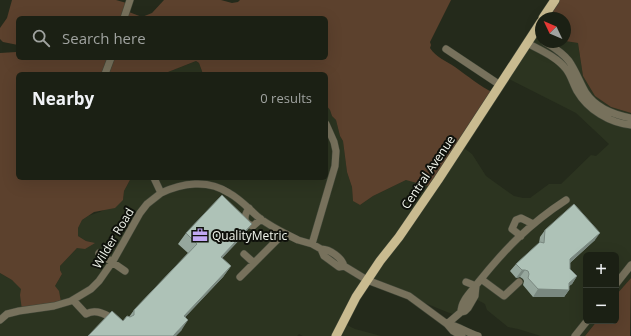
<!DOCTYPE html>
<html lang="en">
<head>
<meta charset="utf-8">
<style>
	body { margin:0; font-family:"Open Sans",sans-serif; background:#24281d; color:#f1f3f6 }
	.controls { position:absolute; right:12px; bottom:12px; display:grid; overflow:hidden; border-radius:6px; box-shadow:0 4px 16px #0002 }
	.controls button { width:36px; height:36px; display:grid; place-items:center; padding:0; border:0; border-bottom:1px solid #393e34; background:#1b2014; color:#f1f3f6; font:20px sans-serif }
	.compass { position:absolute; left:535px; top:12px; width:36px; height:36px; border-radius:50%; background:#1b2014; box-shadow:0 4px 16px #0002; rotate:314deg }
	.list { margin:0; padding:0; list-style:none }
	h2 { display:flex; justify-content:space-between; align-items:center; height:52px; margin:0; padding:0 16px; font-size:17px }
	h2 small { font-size:13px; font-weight:400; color:#a0a3a0 }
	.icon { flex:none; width:22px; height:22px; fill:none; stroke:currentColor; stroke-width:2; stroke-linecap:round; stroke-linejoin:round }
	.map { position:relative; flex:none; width:631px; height:336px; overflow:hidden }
	.search { position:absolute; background:#1b2014; box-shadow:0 4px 16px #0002; left:16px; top:16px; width:312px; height:44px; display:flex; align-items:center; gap:10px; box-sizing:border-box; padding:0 14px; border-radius:6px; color:#a0a3a0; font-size:15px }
	.panel { position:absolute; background:#1b2014; box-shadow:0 4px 16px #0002; left:16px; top:72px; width:312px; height:108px; border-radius:6px }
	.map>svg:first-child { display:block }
	.built { fill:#2c3420 }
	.green { fill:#5c412d }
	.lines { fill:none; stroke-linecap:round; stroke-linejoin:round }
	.minor-casing { stroke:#414738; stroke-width:8 }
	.major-casing { stroke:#414738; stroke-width:10 }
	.minor { stroke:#77715c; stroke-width:7 }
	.major { stroke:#c9bb90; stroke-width:9 }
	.wall { fill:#96a79d }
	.shaded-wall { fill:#7a8880 }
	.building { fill:#aec2b7; stroke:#7a8880 }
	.labels { text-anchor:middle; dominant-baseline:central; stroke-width:4; stroke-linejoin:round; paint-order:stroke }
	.street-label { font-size:12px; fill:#f2f6ed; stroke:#0f110b }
	.poi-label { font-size:12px; fill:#f2f6ed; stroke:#0f110b; text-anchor:start }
</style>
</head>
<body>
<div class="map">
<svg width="631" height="336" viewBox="0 0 631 336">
	<rect width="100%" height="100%" fill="#242a1b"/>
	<!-- built -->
	<path class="built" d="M541 27V42H565V41L578 43 583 76 595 96 611 107 631 113V278L616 295V255H586V321H597L585 336H541L518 329 508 327 487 310 485 304 476 299 460 312 453 314 447 312 368 280 343 323 355 329 381 336H303L299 334 297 336H0V273L12 280 22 289V291L55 286 62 274 60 270V266L77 248 91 242 86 241 78 236V228L82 220 88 216 100 212 123 200 124 191 131 178H326V105L330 110 332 116 336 120 340 136 343 141 347 172 352 187 353 200 360 205 373 196 406 180 460 145 472 154 486 176 514 196 523 198H530L549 184H561L591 155 596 156 609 144 576 113 505 77Z
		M196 61 199 63 203 74H163Z"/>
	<!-- green -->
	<path class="green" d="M12 0H116L130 4 129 12 142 17 152 13 164 0H221L232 3 238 2 240 0H451L430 42 431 45 430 48C436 57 446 61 455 67 468 76 479 86 494 93L432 187 406 180 373 196 360 205 353 201 352 187 347 172 343 141 340 136 336 120 332 116 330 110 326 105V74H203L199 63 196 61 163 74H18V178H131L124 191 123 200 115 208 94 212 82 220 78 228V236L86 241 95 243 85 249 77 248 60 266V270L62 274 55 286 59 291 61 302 22 310 20 295 21 289 12 280 0 273V53L16 52 18 48V58H326V18H18V45L3 42 0 39V28L7 18Z
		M555 0H631V113L611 107 595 96 583 76 578 43 565 41V18H543Z
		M631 278 630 336H585L597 321H616V295Z"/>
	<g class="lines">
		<!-- minor casing -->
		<g class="minor-casing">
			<path id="minor" d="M124 18 130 0
				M545 42C553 47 562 52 569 61 576 71 580 83 586 93 596 108 615 115 631 118
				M527 43C540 50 557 57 566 69 571 75 573 84 577 91 588 110 610 123 631 125
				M446 49 500 85
				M105 74 111 58
				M326 124 334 142 336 151 335 166 312 244 321 249 324 256 339 267 344 266 367 280 409 296 447 324 461 312 465 311 468 308 475 296 476 286
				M161 193C182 183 208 179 229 193 240 199 248 208 257 216 265 223 275 228 284 233
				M249 208C244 216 242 223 253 226L261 219
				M521 236 512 229 516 220 521 218 533 224
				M321 249C330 249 342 258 344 266
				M99 253 125 271
				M244 254 254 263
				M240 277 284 233 298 240 312 244
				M481 279 504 296 519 282
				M466 282 476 286
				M616 284 631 265
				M73 300 86 314C96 308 105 315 115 319
				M461 312C461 301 470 293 477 284 504 250 529 224 566 200
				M0 320 7 314 19 311 54 306 71 301 91 289 99 281 113 261 140 213 147 204 161 193 154 178
				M447 324C459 326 467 333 478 336
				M447 324 453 331 462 336
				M575 336 587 321"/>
		</g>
		<!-- major casing -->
		<g class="major-casing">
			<path id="major" d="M543 18 555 0
				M336 336 356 297 380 261 399 237 438 180 541 22"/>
		</g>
		<!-- minor -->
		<use href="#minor" class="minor"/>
		<!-- major -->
		<use href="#major" class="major"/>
	</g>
	<!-- wall -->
	<path class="wall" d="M545 230 595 240 570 263V269L577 276 572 284 569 286V290L564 297H533L523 285 524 281 523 279 520 277 516 278 510 271 516 264 539 243 540 237Z
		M186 233 244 235 222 258 231 266 223 277 185 317 181 331 123 321 129 317 134 310 188 253 178 244Z"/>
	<!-- shaded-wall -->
	<path class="shaded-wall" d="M252 224 244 235 213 268 221 257Z
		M600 233 595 240 565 267 570 259Z
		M231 266 223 277 176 327 184 316Z
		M522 270H525L520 277 516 278Z
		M577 276 572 284 565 289 569 290 564 297H533L538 289 569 283Z
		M188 320 181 331 176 336H173Z"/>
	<!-- building -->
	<path class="building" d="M222 195 252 224 221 257 231 266 184 316 188 320 173 336H88L112 311 123 321 127 316 130 317 134 315V310L197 244 186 233Z
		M574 204 600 233 570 259V269L577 276 569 283V290L538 289 528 278 529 274 528 271 525 270H522L516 264 540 242 544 243 545 230Z"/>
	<!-- icons -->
	<defs>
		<g id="office-bare" transform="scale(1.2)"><path d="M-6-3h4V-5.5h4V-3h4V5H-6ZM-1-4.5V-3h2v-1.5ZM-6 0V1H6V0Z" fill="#c2a8f3" stroke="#0f110b" stroke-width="2.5" paint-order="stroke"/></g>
	</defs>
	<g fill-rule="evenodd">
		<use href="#office-bare" x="200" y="235"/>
	</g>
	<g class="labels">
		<!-- street labels -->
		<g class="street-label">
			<text transform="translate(428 172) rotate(-56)">Central Avenue</text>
			<text transform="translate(113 238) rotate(-59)">Wilder Road</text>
		</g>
		<!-- poi labels -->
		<g class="poi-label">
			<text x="212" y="235">QualityMetric</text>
		</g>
	</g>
</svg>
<div class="controls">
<button>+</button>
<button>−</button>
</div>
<svg class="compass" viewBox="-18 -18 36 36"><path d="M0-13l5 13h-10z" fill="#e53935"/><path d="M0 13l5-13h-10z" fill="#a0a3a0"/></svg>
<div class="search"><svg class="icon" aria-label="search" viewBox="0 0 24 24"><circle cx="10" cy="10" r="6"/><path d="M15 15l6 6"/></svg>Search here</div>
<section class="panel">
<h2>Nearby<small>0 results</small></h2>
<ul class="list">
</ul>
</section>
</div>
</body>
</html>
